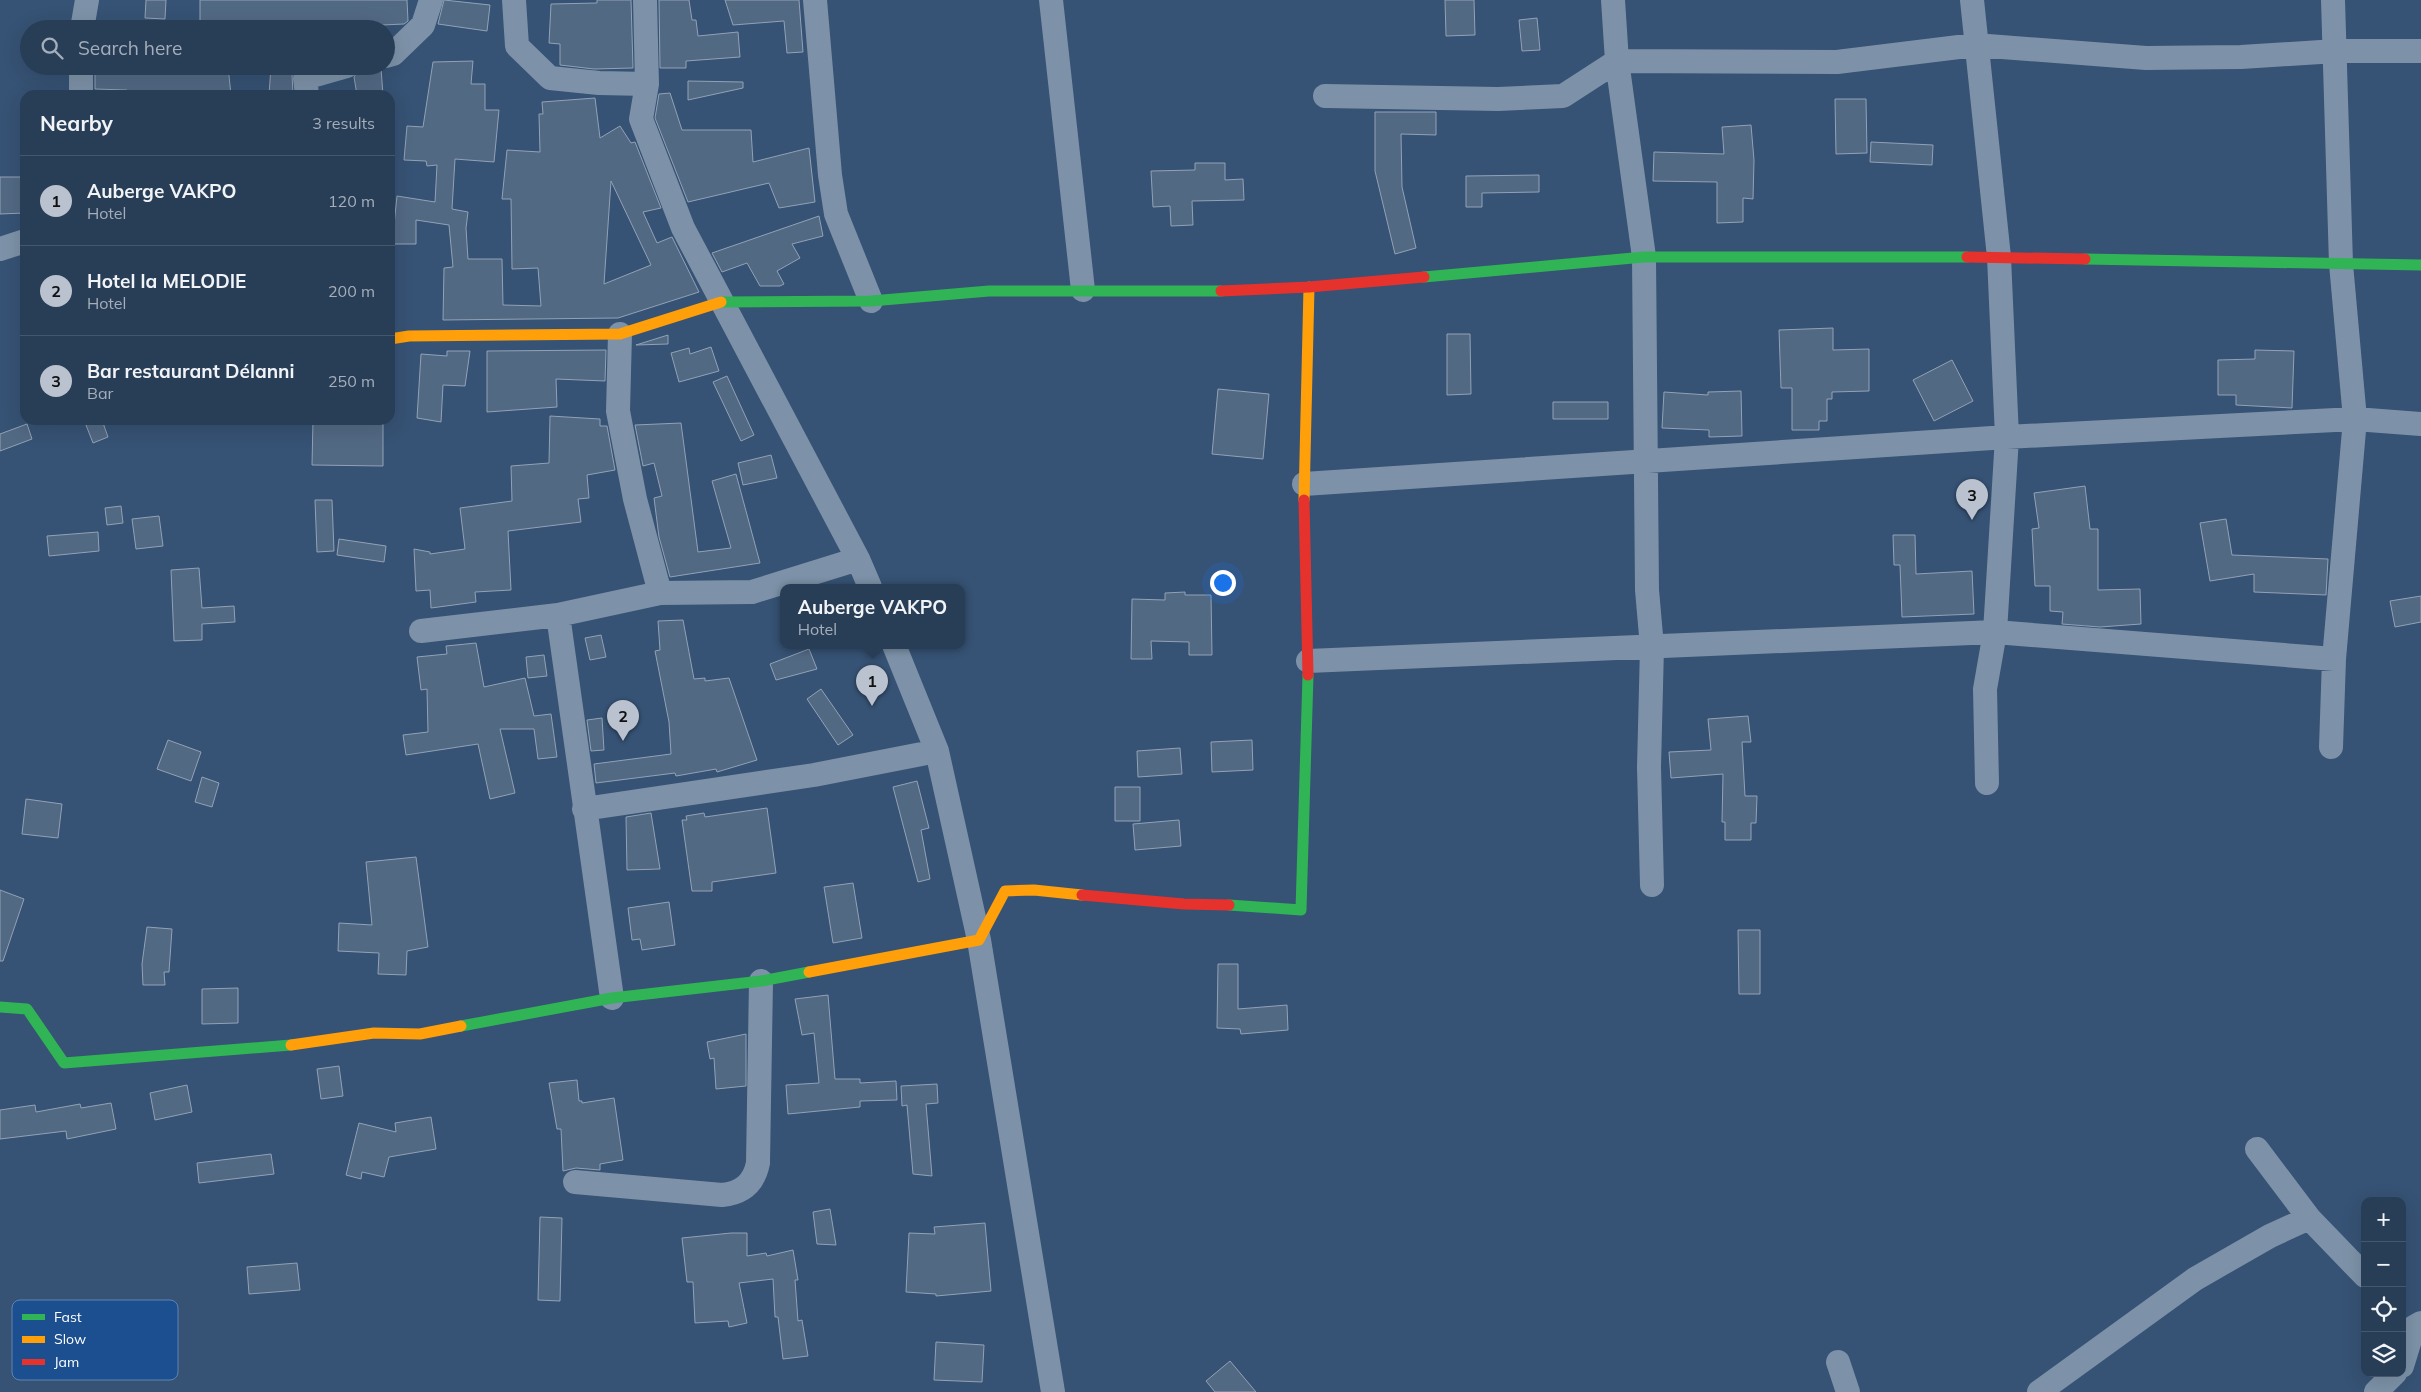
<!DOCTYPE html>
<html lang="en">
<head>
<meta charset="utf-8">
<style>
	body { margin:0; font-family:Mulish,sans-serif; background:#344961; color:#f1f3f6 }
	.controls { position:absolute; right:15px; bottom:15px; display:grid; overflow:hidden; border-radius:10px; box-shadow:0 5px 20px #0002 }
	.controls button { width:45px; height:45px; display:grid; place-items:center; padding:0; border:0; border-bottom:1px solid #44576d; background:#283e57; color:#f1f3f6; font:25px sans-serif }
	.you { position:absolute; left:1222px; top:582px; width:18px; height:18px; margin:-12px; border:4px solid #fff; border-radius:50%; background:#1a73e8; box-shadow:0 0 0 8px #1a73e833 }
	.badge { display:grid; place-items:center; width:32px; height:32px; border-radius:50%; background:#b9c2ce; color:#111; font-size:16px; font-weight:700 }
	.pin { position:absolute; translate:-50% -41px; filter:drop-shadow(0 1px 2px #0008) }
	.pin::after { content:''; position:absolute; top:26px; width:18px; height:15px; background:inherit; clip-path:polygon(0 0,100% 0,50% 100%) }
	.popup { position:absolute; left:780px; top:584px; width:185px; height:65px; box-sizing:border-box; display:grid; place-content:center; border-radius:10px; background:#283e57; filter:drop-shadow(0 1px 4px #0005); font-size:16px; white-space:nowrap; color:#a5aeba }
	.popup b { font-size:19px; color:#f1f3f6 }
	.popup::after { content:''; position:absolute; left:50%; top:100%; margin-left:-10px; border:10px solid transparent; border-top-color:#283e57 }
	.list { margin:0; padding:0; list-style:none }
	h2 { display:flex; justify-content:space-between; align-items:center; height:65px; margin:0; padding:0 20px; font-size:21px }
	h2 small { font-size:16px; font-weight:400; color:#a5aeba }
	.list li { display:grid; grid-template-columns:32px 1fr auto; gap:15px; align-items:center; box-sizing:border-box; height:90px; padding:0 20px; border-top:1px solid #44576d }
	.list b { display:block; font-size:19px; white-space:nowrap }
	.list p { margin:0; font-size:16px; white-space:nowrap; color:#a5aeba }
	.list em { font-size:16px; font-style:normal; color:#a5aeba }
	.icon { flex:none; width:28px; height:28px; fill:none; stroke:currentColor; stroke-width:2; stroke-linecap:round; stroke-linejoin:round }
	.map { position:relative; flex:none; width:2421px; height:1392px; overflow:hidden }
	.search { position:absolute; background:#283e57; box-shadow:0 5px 20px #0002; left:20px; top:20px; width:375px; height:55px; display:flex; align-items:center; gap:12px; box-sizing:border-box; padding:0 18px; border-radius:28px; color:#a5aeba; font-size:19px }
	.panel { position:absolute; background:#283e57; box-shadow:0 5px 20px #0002; left:20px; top:90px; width:375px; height:335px; border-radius:15px }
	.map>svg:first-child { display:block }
	.building { fill:#526984; stroke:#92a2b6; fill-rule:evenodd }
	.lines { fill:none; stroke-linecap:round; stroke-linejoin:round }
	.street { stroke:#7d92a8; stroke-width:24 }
	.fast { stroke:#30b455; stroke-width:11 }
	.slow { stroke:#ff9f0a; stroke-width:11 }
	.jam { stroke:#e5322d; stroke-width:11 }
	.key { fill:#1b4f8f; stroke:#5f84b1; stroke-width:1 }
	.key-label { font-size:14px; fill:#fff }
</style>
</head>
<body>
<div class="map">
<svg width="2421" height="1392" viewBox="0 0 2421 1392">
	<rect width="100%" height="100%" fill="#365274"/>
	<!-- building -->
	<path class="building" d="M146 0H166L165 19 145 18Z
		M200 0H407L408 21 404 24 382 25V29H200Z
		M444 0 490 5 487 31 438 24Z
		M597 0H631L633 68 594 69 560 65V44L549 43 551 4 597 3Z
		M659 0H689L692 20H696L698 36 738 32 740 57 686 61V68H660Z
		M725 0H799L803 52 787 53 784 21 733 25Z
		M1445 0H1474L1475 35 1446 36Z
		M1537 18 1540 50 1522 51 1519 20Z
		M473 61 471 84H485V110H499L494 162 455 159 452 209 468 212 466 228 468 259H502L503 305 541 306 538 268 512 269 511 199H502L507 150 540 152 539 114H543L542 102 595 98 600 138 620 126 631 143 635 142 661 208 643 212 657 243 672 237 699 292 618 318 443 320 444 268 453 267 449 225 416 220V244H392L397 196 435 202 437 165 427 166 426 161 404 160 407 126 423 127 433 62ZM611 181 651 265 604 284Z
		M95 66H228L231 95H127V90L95 89Z
		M271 66H299L292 74 293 95H269Z
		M378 67 381 68 383 95H357L354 77 360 68Z
		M688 81 743 82V88L688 100Z
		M670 93 682 130H751L753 162 809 148 815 202 779 208 769 183 688 202 655 118 659 94Z
		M1835 99H1866L1867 153 1836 154Z
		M1375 112H1436V135L1401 134 1402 187 1416 248 1395 254 1375 171Z
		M1751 125 1754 160 1753 199 1743 198V222L1717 223V182L1653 181 1654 152 1724 154 1722 127Z
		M1871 142 1933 145 1932 165 1870 162Z
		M1195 163H1225V180L1243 179 1244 200 1192 201 1193 225 1171 226 1170 206 1153 207 1151 171 1195 170Z
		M1539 175V192L1482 193V207H1466V176Z
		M0 177H25V213L0 214Z
		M819 216 823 236 792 244 800 258 777 271 784 284 780 286H760L747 263 722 272 712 253Z
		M1833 328V350L1869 349V391L1832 392V399H1827V421H1819V430H1792V388H1781L1779 330Z
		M1447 334H1470L1471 394 1447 395Z
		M668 335V344L636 345Z
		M711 347 719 371 679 382 671 353 689 348 690 354Z
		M606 350 605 381 556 379 557 407 487 412V351Z
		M2255 350 2294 351 2292 408 2236 405V395H2218V360L2255 359Z
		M447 351H470L465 386 443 385 441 422 417 418 421 354 447 356Z
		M1952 360 1973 401 1934 421 1913 380Z
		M727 376 754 435 741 441 713 382Z
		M1218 389 1269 394 1263 459 1212 454Z
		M1741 391 1742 436 1709 437V430L1662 428 1664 392 1708 395V392Z
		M1553 402H1608V419H1553Z
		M550 416 600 419V426H607L615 470 587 475 589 498 578 499 581 522 508 531 511 590 475 592 476 602 431 608 430 590 416 591 414 549 430 552V554L465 549 460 508 512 501 511 466 549 463Z
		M84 420H102L108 437 93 443Z
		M313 420H383V466L312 465Z
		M681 423 698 552 731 548 712 481 736 474 760 563 670 577 659 537 654 498 662 496 654 463 643 466 635 425Z
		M27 424 32 439 0 451V434Z
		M771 455 777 478 743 485 738 463Z
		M2085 486 2090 529H2098V590L2140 589 2141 624 2100 627 2062 624 2063 612 2050 611V586H2035L2032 529 2039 528 2034 493Z
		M315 500H332L334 551 317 552Z
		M121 506 123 523 107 525 105 508Z
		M159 516 163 546 136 549 132 519Z
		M2226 519 2232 555 2328 559 2326 595 2254 592V574L2210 581 2200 523Z
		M98 532 99 551 49 556 47 536Z
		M1893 535H1915L1916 574 1972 571 1974 614 1902 617 1900 565H1894Z
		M339 539 386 546 384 562 337 555Z
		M199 568 202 608 234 606 235 622 202 624V640L174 641 171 570Z
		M1185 592V595H1211L1212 655H1189V642L1151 641 1152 659H1131L1132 599 1165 600V593Z
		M2421 596V622L2395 627 2390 601Z
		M683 620 694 679 705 678V681L729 678 757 760 717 772 716 769 676 776 675 773 596 783 594 764 671 754 669 722 655 651 660 650 658 621Z
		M601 635 606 657 590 660 585 638Z
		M476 643 484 687 525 678 534 716 551 714 557 757 538 759 534 729H500L515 793 490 799 478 744 406 755 403 735 428 732 427 689 421 690 417 657 447 654 446 646Z
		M809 649 817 669 776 680 770 664Z
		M544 655 547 676 528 678 526 657Z
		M821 689 853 735 838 745 807 699Z
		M1748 716 1751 742H1742L1745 796H1757L1756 823H1751V840H1725V822H1722L1723 774 1671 778 1669 752 1711 750 1708 719Z
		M602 718 604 750 591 751 587 720Z
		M168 740 201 752 191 781 157 769Z
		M1252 740 1253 770 1212 772 1211 742Z
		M1180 748 1182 774 1138 777 1137 751Z
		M202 777 219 783 212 807 195 802Z
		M917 781 929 828 921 830 930 879 918 882 893 787Z
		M1115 787H1140V821H1115Z
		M26 799 62 804 58 838 22 834Z
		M767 808 776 873 712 882V891H692L682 820H687L686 816 704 813 705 817Z
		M651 813 660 869 627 870 626 817Z
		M1179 820 1181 846 1135 850 1133 824Z
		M416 857 428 947 407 951 406 975 378 974 379 953 338 951 339 923 372 925 366 862Z
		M853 883 862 938 833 943 824 887Z
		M0 890 24 899 3 961H0Z
		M669 902 675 945 642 950 640 939 632 940 628 908Z
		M147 927 172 929 169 972H164L165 985H143L142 964Z
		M1738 930H1760V994H1739Z
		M1218 964H1238V1009L1287 1005 1288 1030 1241 1034 1240 1029 1217 1028Z
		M238 988V1023L202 1024V989Z
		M828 995 835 1079H860V1083L896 1081 897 1100 860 1101V1107L788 1114 786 1085 819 1083 814 1033 802 1035 795 999Z
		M746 1034V1086L716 1089 714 1058 710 1059 707 1042Z
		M339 1066 343 1096 321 1099 317 1069Z
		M577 1080 579 1101H582V1103L614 1098 623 1160 600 1164V1170L576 1168 563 1171 561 1129H557L549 1083Z
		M937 1084 938 1103 926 1104 932 1176 913 1174 907 1105 902 1106 901 1086Z
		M187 1085 192 1112 155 1120 150 1093Z
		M111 1103 116 1129 67 1139 66 1131 0 1139V1110L35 1105 36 1112 80 1104 81 1108Z
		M431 1117 436 1149 389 1157 384 1177 362 1172 361 1179 346 1175 359 1123 396 1132 395 1123Z
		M271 1154 274 1174 199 1183 197 1163Z
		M830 1209 836 1245 817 1244 813 1212Z
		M540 1217 562 1218 560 1301 538 1300Z
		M985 1223 991 1291 936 1296V1294L906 1292 909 1233 935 1234 934 1227Z
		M731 1233H747V1256L766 1253 767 1256 793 1250 798 1280H795L798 1321 802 1320 808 1356 783 1359 778 1317H775L773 1279 739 1283 747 1323 729 1327 728 1321 695 1323 693 1282H687L682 1238Z
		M297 1263 300 1290 249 1294 247 1267Z
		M109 1303 110 1313 149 1306 159 1362 141 1366 135 1334 81 1339 78 1306Z
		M936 1342 984 1345 982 1382 934 1380Z
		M1230 1361 1256 1392H1215L1206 1381Z"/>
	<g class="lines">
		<!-- street -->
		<path class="street" d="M514 0 517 46 550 78 599 83 647 84 641 119 683 228 858 559 870 587
			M645 0 647 84
			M815 0 830 175 836 214 871 301
			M1051 0 1083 290
			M1613 0 1617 61 1644 257 1647 590 1652 647 1649 767 1652 885
			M1972 0 1999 257 2007 437 1995 632 1985 689 1987 783
			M82 29 87 0
			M386 56 393 54 423 25 431 0
			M81 66V95
			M307 95 305 78 347 66
			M1325 96 1498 99 1563 96 1617 61 1837 62 1975 45 2146 58 2241 57 2336 51H2421
			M0 249 25 241
			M620 334 618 411 635 499 660 593
			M1304 484 2007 437 2355 419 2421 424
			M558 615 612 998
			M421 631 558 615 660 593 752 592 858 559
			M894 645 937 751 979 940 1053 1392
			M1308 661 1995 632 2334 659
			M2331 747 2334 659 2355 419 2341 264 2333 0
			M584 809 814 775 937 751
			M2257 1149 2309 1218 2365 1276
			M575 1182 722 1195C742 1193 754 1183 758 1163L761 981
			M1838 1362 1848 1392
			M2402 1366 2414 1327 2421 1323
			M2039 1392 2195 1279 2270 1236 2309 1218
			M2376 1392 2395 1373"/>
		<!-- fast -->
		<path class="fast" d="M2085 259 2421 265
			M1424 277 1644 257H1967
			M721 302 871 301 989 291H1221
			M1229 905 1301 910 1308 675
			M0 1007 27 1009 64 1063 291 1045
			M461 1026 612 998 761 981 809 972"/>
		<!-- slow -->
		<path class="slow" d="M390 339 409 336 620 334 721 302
			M1304 500 1309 287
			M809 972 979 940 1005 891 1034 890 1082 895
			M291 1045 374 1033 420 1034 461 1026"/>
		<!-- jam -->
		<path class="jam" d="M1967 257 2085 259
			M1221 291 1309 287 1424 277
			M1304 500 1308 675
			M1082 895 1184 904 1229 905"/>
	</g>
	<!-- legend -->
	<rect x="12" y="1300" width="166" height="80" rx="8" class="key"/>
	<rect x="22" y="1314" width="23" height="6" fill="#30b455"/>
	<rect x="22" y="1336" width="23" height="7" fill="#ff9f0a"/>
	<rect x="22" y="1359" width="23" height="6" fill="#e5322d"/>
	<g class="key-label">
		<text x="54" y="1322">Fast</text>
		<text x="54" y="1344">Slow</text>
		<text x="54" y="1367">Jam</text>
	</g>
</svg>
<div class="controls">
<button>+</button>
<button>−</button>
<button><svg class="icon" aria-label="locate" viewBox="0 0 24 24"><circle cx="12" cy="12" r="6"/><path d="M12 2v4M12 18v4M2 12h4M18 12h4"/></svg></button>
<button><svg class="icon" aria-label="layers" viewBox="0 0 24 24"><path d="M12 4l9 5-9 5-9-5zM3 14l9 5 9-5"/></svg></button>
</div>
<div class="you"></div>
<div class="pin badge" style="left:872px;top:706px">1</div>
<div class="popup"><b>Auberge VAKPO</b>Hotel</div>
<div class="pin badge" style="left:623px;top:741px">2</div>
<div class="pin badge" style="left:1972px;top:520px">3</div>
<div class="search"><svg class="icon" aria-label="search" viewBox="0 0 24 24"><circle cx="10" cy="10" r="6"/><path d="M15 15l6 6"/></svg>Search here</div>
<section class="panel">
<h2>Nearby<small>3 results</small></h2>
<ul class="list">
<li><span class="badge">1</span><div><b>Auberge VAKPO</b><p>Hotel</p></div><em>120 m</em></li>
<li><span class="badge">2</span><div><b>Hotel la MELODIE</b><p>Hotel</p></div><em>200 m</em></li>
<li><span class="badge">3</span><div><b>Bar restaurant Délanni</b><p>Bar</p></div><em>250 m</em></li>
</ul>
</section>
</div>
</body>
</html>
